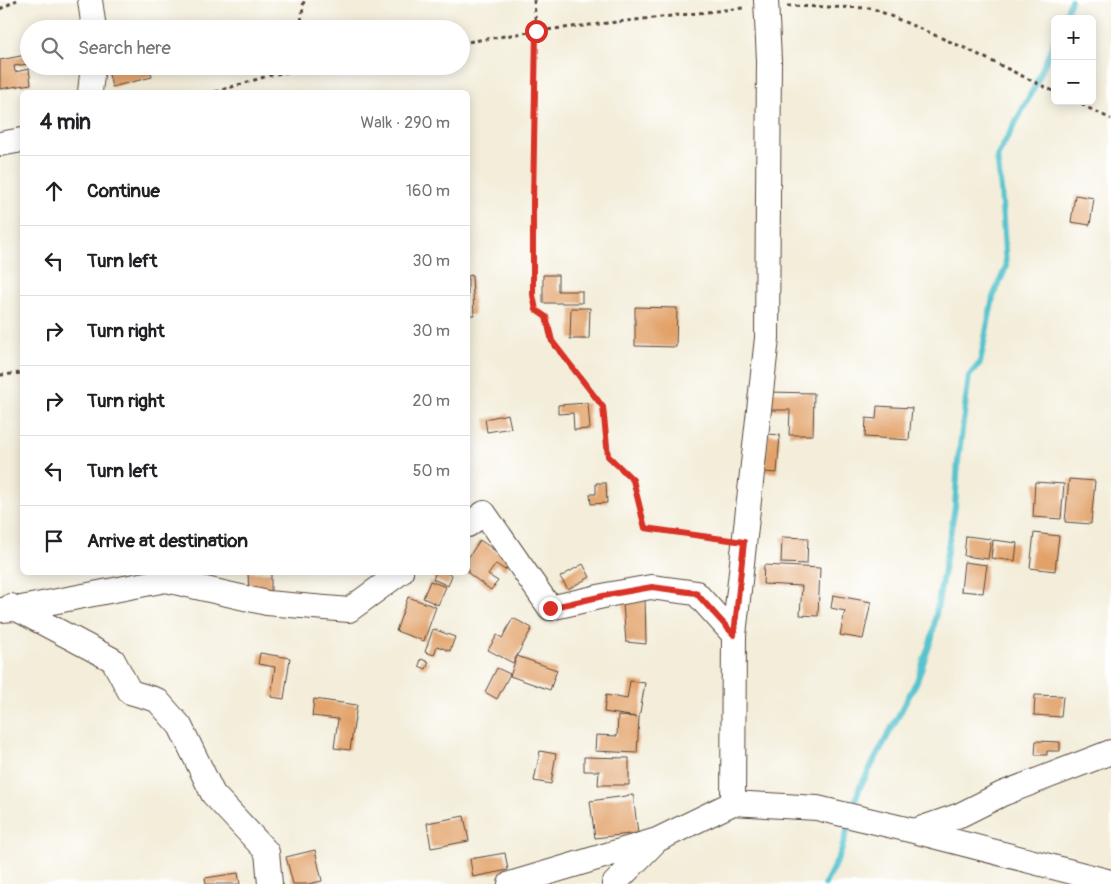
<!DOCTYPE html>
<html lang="en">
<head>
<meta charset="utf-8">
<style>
	body { margin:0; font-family:Pangolin,sans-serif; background:#f2f2f2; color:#202124 }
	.controls { position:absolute; right:15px; top:15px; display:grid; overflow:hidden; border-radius:8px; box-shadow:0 2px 12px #0003 }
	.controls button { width:45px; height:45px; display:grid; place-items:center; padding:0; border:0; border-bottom:1px solid #e0e0e0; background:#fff; color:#202124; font:25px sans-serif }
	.stop { position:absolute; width:15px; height:15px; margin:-11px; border:4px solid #d93025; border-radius:50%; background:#fff }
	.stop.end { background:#d93025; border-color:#fff; box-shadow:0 1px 5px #0008 }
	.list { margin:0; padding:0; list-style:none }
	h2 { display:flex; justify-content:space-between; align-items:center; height:65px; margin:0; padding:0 20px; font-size:21px }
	h2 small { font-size:16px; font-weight:400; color:#757577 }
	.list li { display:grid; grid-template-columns:32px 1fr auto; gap:15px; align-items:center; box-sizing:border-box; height:70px; padding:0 20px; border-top:1px solid #e0e0e0 }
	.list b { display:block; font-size:19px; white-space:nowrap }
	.list em { font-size:16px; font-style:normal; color:#757577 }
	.icon { flex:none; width:28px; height:28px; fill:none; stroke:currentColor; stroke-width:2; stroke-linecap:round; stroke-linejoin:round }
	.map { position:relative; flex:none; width:1111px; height:884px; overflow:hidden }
	.search { position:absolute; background:#fff; box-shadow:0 2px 12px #0003; left:20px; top:20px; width:450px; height:55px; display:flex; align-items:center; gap:12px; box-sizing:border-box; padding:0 18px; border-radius:28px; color:#757577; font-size:19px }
	.panel { position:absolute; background:#fff; box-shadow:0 2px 12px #0003; left:20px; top:90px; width:450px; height:485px; border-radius:8px }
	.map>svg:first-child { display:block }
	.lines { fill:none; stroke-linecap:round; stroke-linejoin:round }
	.stream { stroke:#56c3cd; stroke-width:6 }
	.building { fill:#e2a167 }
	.minor-casing { stroke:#57473a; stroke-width:26 }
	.path { stroke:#57473a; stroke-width:3; stroke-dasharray:4 4; stroke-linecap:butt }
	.minor { stroke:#fff; stroke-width:24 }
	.route { stroke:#d93025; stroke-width:6 }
</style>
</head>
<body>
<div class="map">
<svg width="1111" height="884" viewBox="0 0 1111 884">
	<rect width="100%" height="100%" fill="#fff"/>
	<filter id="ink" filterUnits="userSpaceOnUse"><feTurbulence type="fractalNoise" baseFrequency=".02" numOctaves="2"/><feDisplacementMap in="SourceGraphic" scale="10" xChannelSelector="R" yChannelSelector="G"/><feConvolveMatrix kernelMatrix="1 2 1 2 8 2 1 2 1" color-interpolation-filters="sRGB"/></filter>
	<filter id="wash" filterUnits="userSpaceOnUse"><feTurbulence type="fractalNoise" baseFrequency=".0096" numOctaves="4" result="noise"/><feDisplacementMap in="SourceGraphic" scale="20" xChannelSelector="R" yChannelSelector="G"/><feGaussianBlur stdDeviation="1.12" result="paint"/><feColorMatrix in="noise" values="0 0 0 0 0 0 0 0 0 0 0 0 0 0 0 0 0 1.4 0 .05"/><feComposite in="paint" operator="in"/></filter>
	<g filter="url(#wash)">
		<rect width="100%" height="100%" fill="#f3edd9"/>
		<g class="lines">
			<!-- stream -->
			<path class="stream" d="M1064 19 1071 0
				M825 884 841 852 859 789 917 681 932 637 955 507 958 461 969 376 980 363 993 297 1006 267 1001 189 997 157 1035 86 1055 40"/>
		</g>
		<g id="blocks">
			<!-- building -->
			<path class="building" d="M286 24 288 29H275Z
				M26 55 28 64 14 66 15 72 29 69 31 84 0 89V60Z
				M107 66H149L152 77 112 87Z
				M1075 195 1094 198 1090 225 1071 222Z
				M472 275 474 315H468V276Z
				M543 275H558V291H582V303H543Z
				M635 307 677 308 676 347 635 346Z
				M571 308H590L589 339H570Z
				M768 392 814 393 813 435H789L790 410H767Z
				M588 403 590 429 574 430 573 413 558 414V405Z
				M877 406 912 408 909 440 865 437 866 418 876 419Z
				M508 414 511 428 487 432 485 419Z
				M768 434 780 435 777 473 765 472Z
				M1069 479 1095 481 1091 524 1065 522Z
				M1035 482 1064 484 1061 519 1033 517Z
				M596 483H606L607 503 591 504 590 494H596Z
				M1034 533 1059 536 1055 571 1030 568Z
				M966 536 991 539 988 559 964 556Z
				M782 537 808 538 807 564 781 563Z
				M480 540 511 562 505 570 496 564 488 575 498 581 491 590 468 573V558Z
				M993 540 1017 543 1015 561 991 558Z
				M964 562 987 565 983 593 961 591Z
				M583 564 590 577 568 589 560 577Z
				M764 565 820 568 818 616 800 615 802 586 763 584Z
				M248 572H271V595L249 596Z
				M436 572H446L452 575 448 586 433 579Z
				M430 581 446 587 438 605 423 598Z
				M833 595 871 602 863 639 840 635 845 611 831 608Z
				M645 596 646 644 626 642 623 604Z
				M408 597 436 607 424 641 396 631Z
				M513 618 532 628 513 663 488 650 497 635 502 638Z
				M433 629 455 637 450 651 437 646 434 655 425 652Z
				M260 653 290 658 284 699 271 697 275 667 258 664Z
				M517 656 557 670 550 690 510 676Z
				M421 659 429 662 426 669 419 666Z
				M497 668 510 674 497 699 485 692Z
				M630 681 645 683 639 718 637 753 595 751 596 735 617 736 618 716 637 717 604 712 606 695 627 699Z
				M1035 695 1063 696 1061 717 1034 715Z
				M314 699 357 705 350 750 334 748 338 719 312 716Z
				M1036 741 1060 742V751H1047V755H1035Z
				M540 751 556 754 551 784 534 781Z
				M584 757 629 758V785H598L599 771H584Z
				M633 795 638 833 595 838 590 801Z
				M464 816 469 841 431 848 427 823Z
				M315 850 322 881 308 884H293L286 857Z
				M505 853 508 870 473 877 470 859Z
				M238 873 240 884H206L205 878Z"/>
		</g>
	</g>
	<g filter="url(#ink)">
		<use href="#blocks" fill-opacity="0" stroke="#57473a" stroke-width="1"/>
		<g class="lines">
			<!-- minor casing -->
			<g class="minor-casing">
				<path id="minor" d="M90 0 94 29
					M90 92 93 66
					M0 144 22 140
					M468 525 484 513 550 608 612 594 651 587 696 593 734 635
					M11 606 113 660 130 692 157 700 180 726 213 794 267 852 270 884
					M0 610 16 609 166 580 267 603 349 610 401 572
					M733 803 734 635 767 338 769 60 766 0
					M914 831 960 815 1002 794 1111 752
					M510 884 657 840 733 803 817 808 914 831 1111 882
					M614 884 655 842"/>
			</g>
			<!-- path -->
			<path class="path" d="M534 0 536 31 533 202V295L536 310 546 317 551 341 603 407 608 457 633 480 645 528 724 539
				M787 6 872 8 967 49 1055 92
				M0 9 17 0
				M300 29 304 0
				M461 43 536 31 743 8
				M215 92 271 75 322 66
				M1074 101 1111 119
				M0 375 22 373"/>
			<!-- minor -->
			<use href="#minor" class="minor"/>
		</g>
	</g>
	<g class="lines" filter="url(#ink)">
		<!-- route -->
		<path class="route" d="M536 31 533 202V295L536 310 546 317 552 341 603 407 608 456 633 480 645 528 744 542 734 635 696 593 652 587 612 594 550 608"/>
	</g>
</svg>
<div class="controls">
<button>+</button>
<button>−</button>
</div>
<div class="stop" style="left:536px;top:31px"></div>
<div class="stop end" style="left:550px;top:608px"></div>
<div class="search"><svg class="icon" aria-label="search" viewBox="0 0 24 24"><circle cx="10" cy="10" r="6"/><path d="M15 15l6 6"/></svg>Search here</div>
<section class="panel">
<h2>4 min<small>Walk · 290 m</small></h2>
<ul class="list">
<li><svg class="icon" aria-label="ahead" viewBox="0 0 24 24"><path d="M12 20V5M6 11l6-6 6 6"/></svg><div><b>Continue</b></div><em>160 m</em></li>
<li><svg class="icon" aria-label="left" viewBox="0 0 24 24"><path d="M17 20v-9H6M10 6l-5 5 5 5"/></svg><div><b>Turn left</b></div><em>30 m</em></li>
<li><svg class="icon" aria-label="right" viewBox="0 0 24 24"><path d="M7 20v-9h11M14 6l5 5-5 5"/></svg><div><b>Turn right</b></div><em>30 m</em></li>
<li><svg class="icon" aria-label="right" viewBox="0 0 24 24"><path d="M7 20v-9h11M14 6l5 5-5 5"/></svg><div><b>Turn right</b></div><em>20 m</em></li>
<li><svg class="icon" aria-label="left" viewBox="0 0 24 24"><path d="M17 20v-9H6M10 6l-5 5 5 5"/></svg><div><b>Turn left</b></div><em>50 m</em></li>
<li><svg class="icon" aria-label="arrive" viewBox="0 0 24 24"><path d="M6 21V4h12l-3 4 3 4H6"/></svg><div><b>Arrive at destination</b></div></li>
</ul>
</section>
</div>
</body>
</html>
